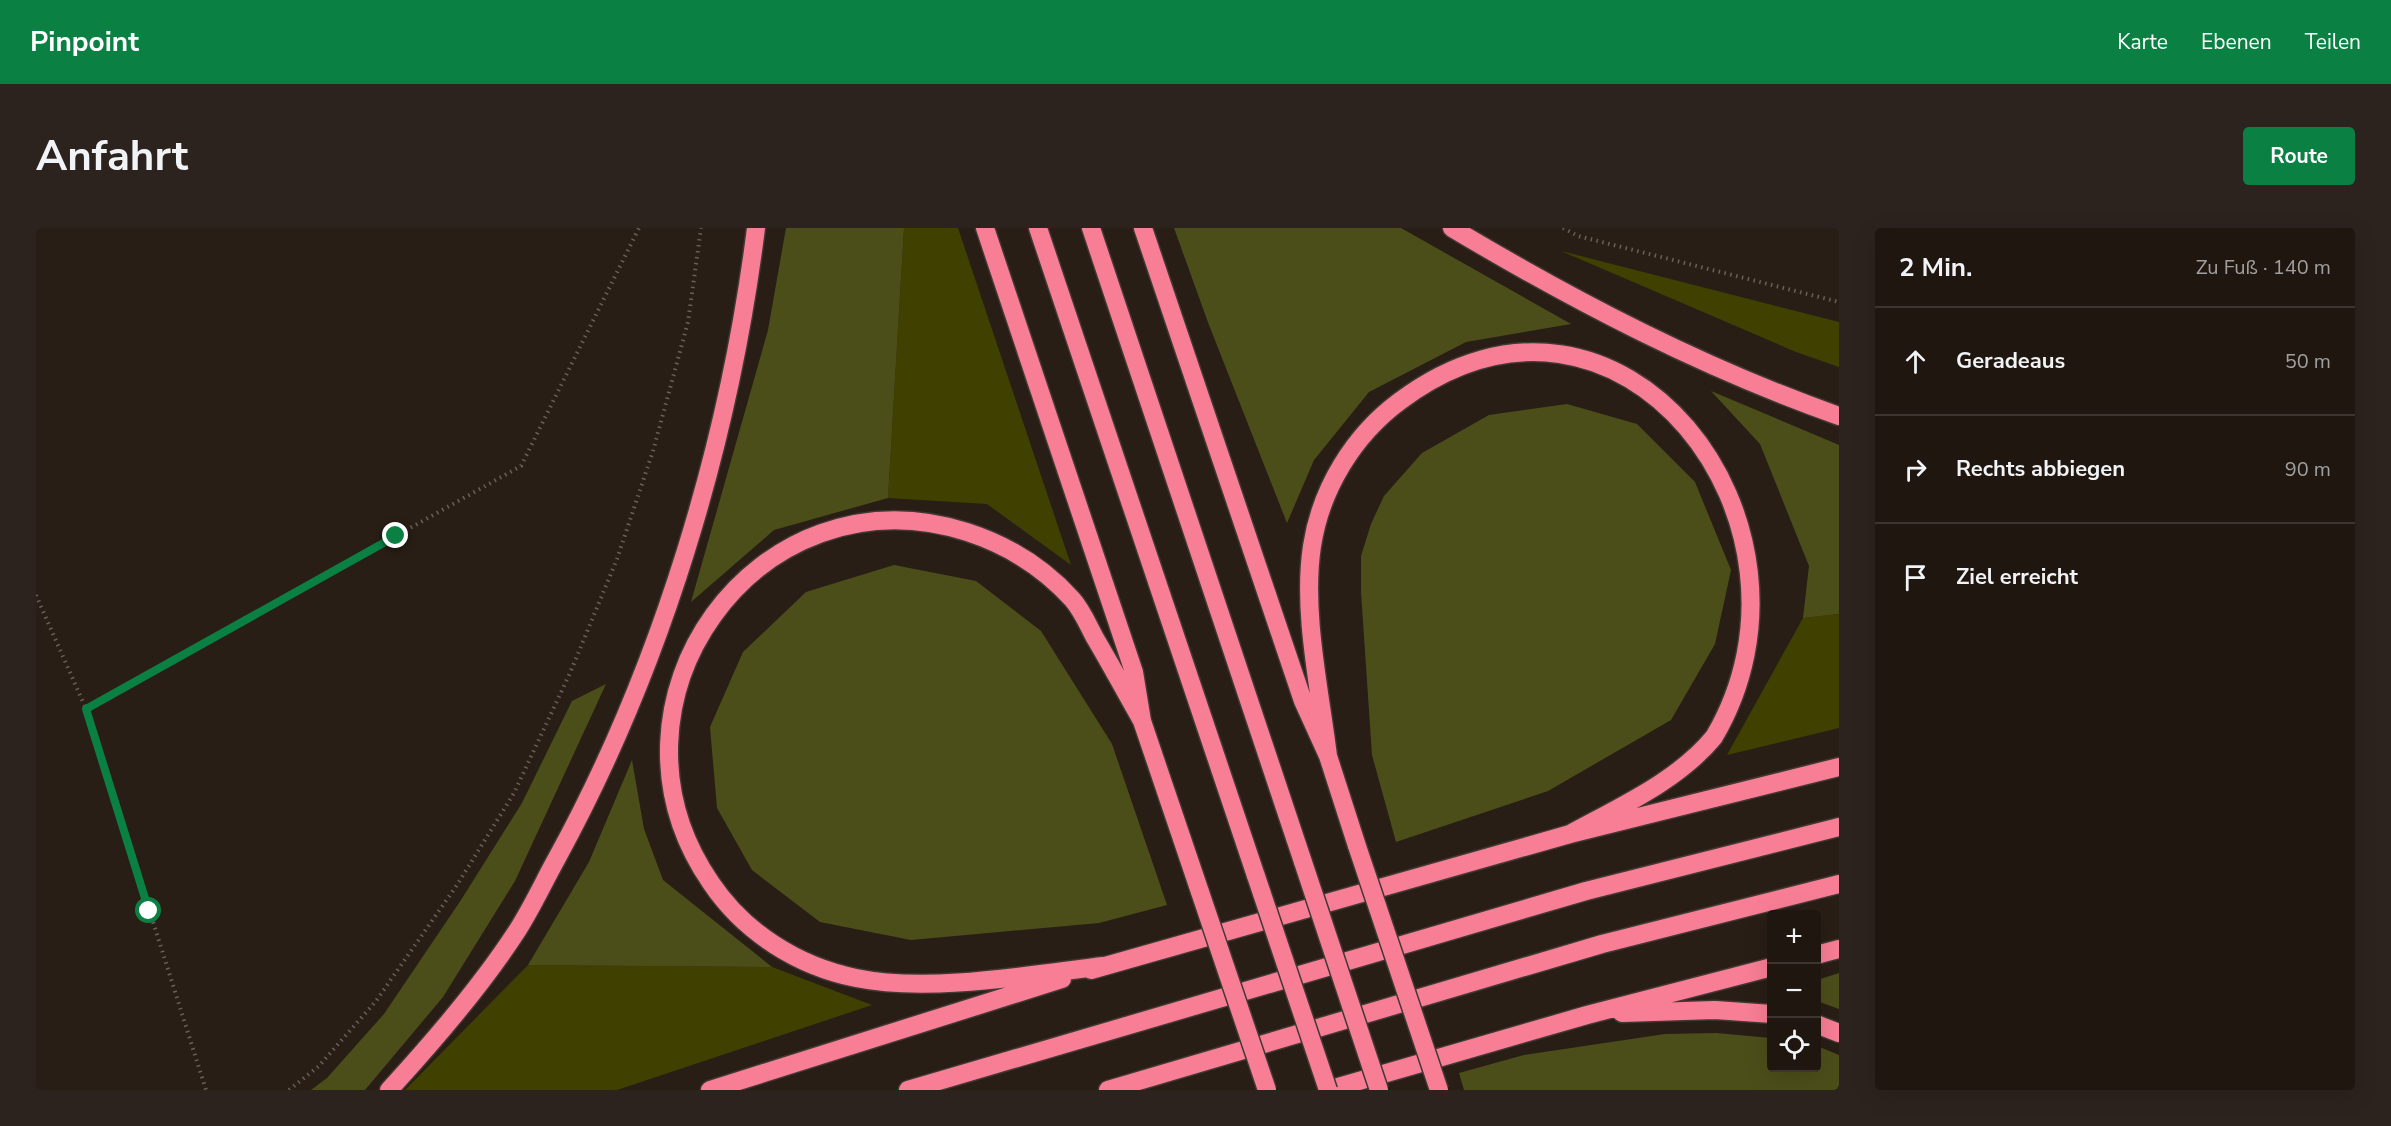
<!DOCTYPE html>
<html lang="de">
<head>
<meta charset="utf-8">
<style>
	body { margin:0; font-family:"Nunito Sans",sans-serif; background:#2c231e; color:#f1f3f6 }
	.controls { position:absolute; right:18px; bottom:18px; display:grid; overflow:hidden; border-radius:6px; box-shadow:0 6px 24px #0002 }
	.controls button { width:54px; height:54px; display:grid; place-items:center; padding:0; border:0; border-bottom:2px solid #3c3530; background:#1f1610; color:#f1f3f6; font:30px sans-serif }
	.stop { position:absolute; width:18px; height:18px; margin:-14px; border:4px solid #0b8043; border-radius:50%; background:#fff }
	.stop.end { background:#0b8043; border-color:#fff; box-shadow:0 2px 6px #0008 }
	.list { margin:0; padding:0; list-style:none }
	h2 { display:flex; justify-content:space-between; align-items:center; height:78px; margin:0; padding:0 24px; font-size:26px }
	h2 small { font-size:20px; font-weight:400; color:#a19f9f }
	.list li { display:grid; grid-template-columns:39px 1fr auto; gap:18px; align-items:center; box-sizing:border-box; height:108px; padding:0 24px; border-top:2px solid #3c3530 }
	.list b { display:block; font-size:22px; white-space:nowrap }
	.list em { font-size:20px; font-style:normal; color:#a19f9f }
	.icon { flex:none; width:33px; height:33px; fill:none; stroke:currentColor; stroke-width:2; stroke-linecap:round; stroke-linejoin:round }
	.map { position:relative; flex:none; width:1803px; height:862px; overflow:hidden; border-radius:6px }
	header { display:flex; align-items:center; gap:36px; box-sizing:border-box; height:84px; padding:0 30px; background:#0b8043; color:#fff }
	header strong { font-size:28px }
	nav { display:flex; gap:33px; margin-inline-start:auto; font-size:21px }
	.intro { display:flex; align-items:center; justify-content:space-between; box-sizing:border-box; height:144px; padding:0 36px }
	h1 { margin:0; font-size:42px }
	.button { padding:15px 27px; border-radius:6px; background:#0b8043; color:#fff; font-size:21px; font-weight:700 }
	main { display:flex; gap:36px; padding:0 36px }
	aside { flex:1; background:#1f1610; border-radius:6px; box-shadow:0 6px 24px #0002 }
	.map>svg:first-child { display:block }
	.green { fill:#404100 }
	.forest { fill:#4c4e1a }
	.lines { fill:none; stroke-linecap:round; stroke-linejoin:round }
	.highway-casing { stroke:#413833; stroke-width:21 }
	.path { stroke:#6a6059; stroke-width:4; stroke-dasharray:1.5 4.5; stroke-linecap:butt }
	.highway { stroke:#f87e95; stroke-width:18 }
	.highway-bridge-casing { stroke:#413833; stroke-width:21; stroke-linecap:butt }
	.highway-bridge { stroke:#f87e95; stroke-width:18 }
	.route { stroke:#0b8043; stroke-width:8 }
</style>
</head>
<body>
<header>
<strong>Pinpoint</strong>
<nav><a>Karte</a><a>Ebenen</a><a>Teilen</a></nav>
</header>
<div class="intro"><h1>Anfahrt</h1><a class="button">Route</a></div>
<main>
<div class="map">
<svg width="1803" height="862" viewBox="0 0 1803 862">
	<rect width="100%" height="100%" fill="#291e16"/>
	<!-- green -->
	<path class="green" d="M868 0H922L1035 337 951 276 852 270Z
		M1525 23 1803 94V139L1760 124Z
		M1803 386V500L1691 527 1767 390Z
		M492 737 736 739 836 777 581 862H369Z"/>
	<!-- forest -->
	<path class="forest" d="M750 0H868L852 270 738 302 655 374 732 102Z
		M1138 0H1365L1535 96 1430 114 1333 164 1278 232 1251 295 1173 97Z
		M1675 163 1803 217V386L1767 390 1773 338 1724 216Z
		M1531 176 1601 196 1659 254 1695 342 1679 416 1635 492 1512 563 1360 614 1336 527 1325 364V328L1335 296 1348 268 1386 225 1453 187Z
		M858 337 940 353 1005 403 1076 516 1131 677 1063 695 875 712 784 694 716 642 681 580 674 499 707 424 770 364Z
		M570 456 479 653 407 769 329 862H275L291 850 348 786 425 672 486 575 536 473Z
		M596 532 608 601 627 652 736 739 492 737 553 634Z
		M1803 745V781L1781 773V752Z
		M1680 805 1735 810 1736 840H1780L1781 818 1803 827V862H1428L1423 845 1488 827 1629 806Z"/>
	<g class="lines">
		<!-- highway casing -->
		<g class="highway-casing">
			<path id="highway" d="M949 0 1098 444 1106 493 1164 664
				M1002 0 1220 648
				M1055 0 1267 634
				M1107 0 1267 473 1292 528 1321 618
				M1416 0C1540 74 1667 140 1803 188
				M1292 528C1284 462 1266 384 1276 318 1285 260 1318 207 1364 173 1585 8 1803 297 1678 509 1642 553 1583 579 1534 606
				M1780 727 1803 721
				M1067 738C993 747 892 765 820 750 761 738 708 704 675 655 551 475 721 237 931 304 971 317 1008 340 1036 371 1046 382 1052 397 1059 410 1075 437 1090 465 1106 493
				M1055 742 1534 606 1803 539
				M1586 785 1679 782 1736 786
				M1780 796 1803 805
				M353 862C398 813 443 761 479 706 495 682 507 655 521 630 625 440 693 215 720 0
				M674 862 1026 751
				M872 862 1550 663 1803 599
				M1072 862 1566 716 1803 656
				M1292 862 1551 787 1736 739"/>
		</g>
		<!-- path -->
		<path class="path" d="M1527 0 1542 8 1803 74
			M0 367 50 481 170 862
			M50 481 485 238 603 0
			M253 862 283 838 340 773 421 657 478 565 534 445 581 331 617 223 652 94 665 0"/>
		<!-- highway -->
		<use href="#highway" class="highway"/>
		<!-- highway-bridge casing -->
		<g class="highway-bridge-casing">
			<path id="highway-bridge" d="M1321 618 1403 862
				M1267 634 1343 862
				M1220 648 1292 862
				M1164 664 1231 862"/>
		</g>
		<!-- highway-bridge -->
		<use href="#highway-bridge" class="highway-bridge"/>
	</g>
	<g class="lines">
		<!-- route -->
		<path class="route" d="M113 683 50 481 360 308"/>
	</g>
</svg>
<div class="controls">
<button>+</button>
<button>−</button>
<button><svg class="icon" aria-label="locate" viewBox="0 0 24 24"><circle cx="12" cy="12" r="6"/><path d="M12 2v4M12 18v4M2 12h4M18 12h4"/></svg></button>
</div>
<div class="stop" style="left:113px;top:683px"></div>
<div class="stop end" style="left:360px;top:308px"></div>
</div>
<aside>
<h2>2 Min.<small>Zu Fuß · 140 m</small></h2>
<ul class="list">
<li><svg class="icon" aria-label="ahead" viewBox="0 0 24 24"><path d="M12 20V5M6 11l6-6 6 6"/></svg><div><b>Geradeaus</b></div><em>50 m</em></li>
<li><svg class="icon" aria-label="right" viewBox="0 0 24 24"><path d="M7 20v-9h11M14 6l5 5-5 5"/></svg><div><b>Rechts abbiegen</b></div><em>90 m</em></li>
<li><svg class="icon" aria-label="arrive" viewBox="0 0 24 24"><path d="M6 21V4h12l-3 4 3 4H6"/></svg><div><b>Ziel erreicht</b></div></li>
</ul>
</aside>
</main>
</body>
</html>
